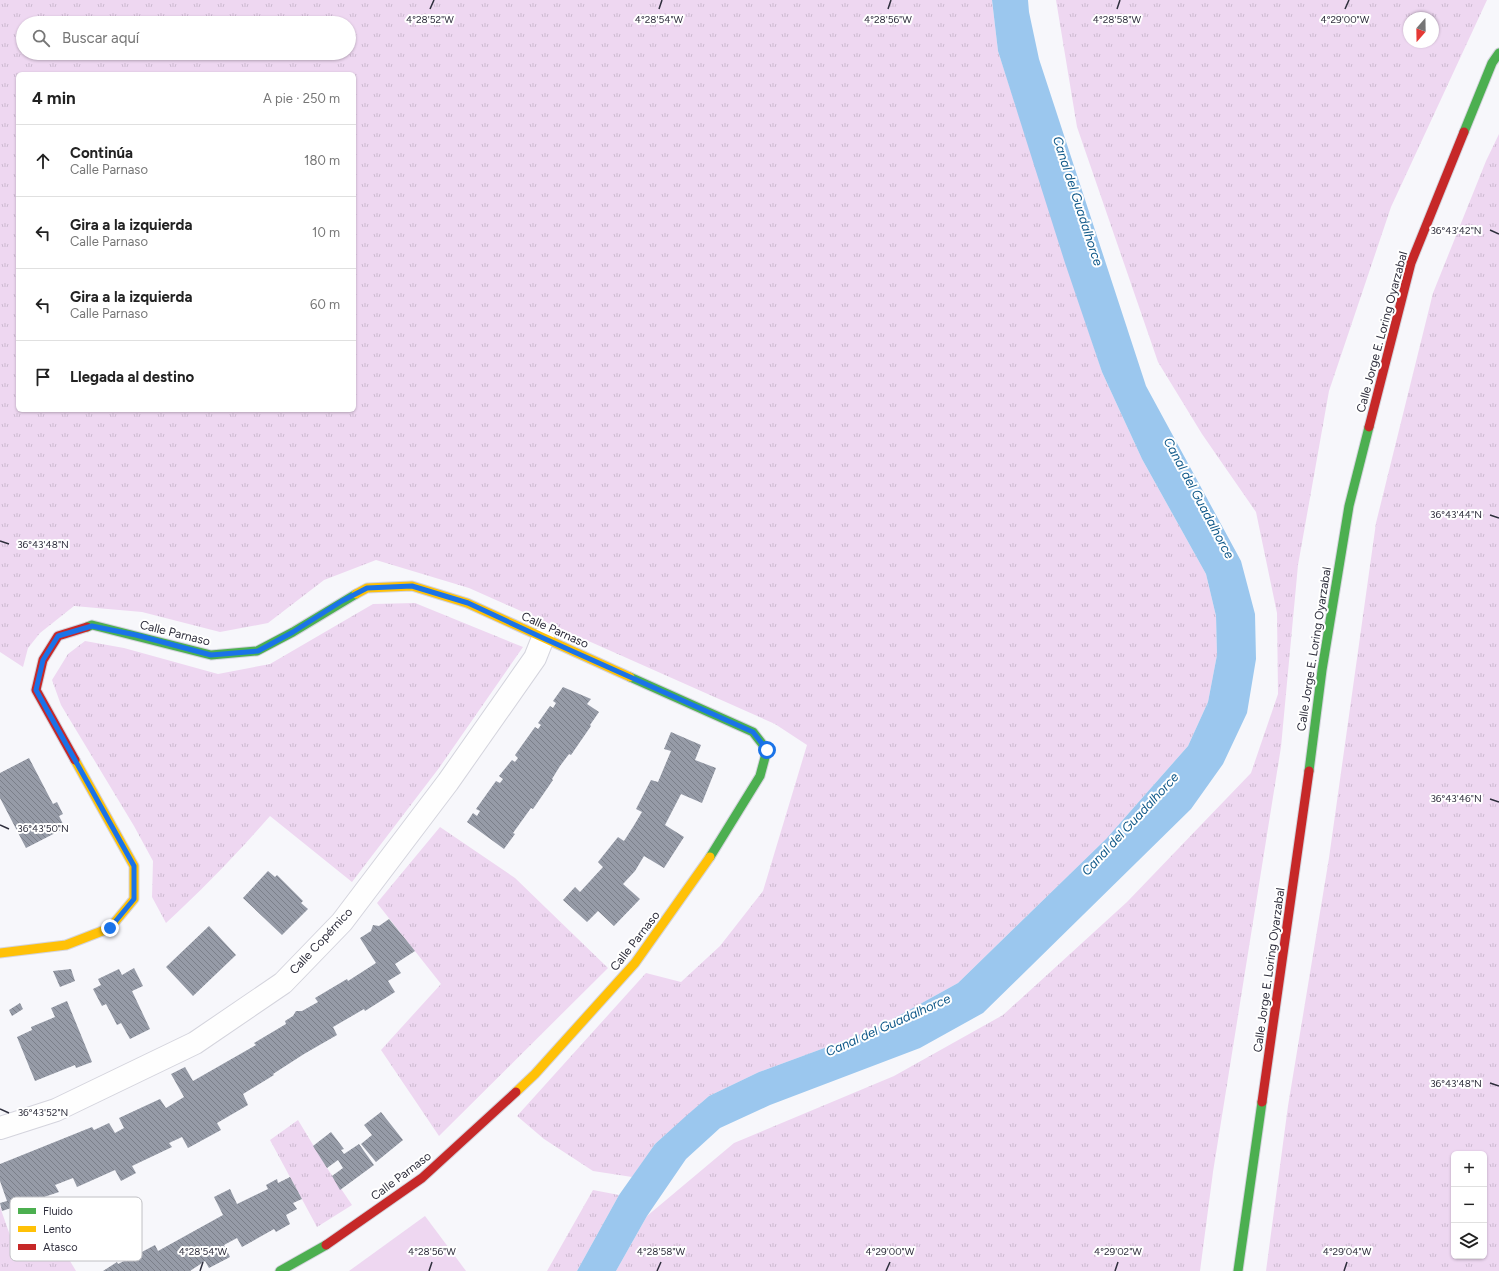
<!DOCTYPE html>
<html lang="es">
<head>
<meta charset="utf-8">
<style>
	body { margin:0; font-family:Figtree,sans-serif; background:#f6f6f6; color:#222 }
	.controls { position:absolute; right:12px; bottom:12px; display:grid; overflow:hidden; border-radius:6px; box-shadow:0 1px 3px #0004 }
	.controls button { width:36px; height:36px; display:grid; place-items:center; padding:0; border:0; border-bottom:1px solid #e0e0e0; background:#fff; color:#222; font:20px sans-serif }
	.compass { position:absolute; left:1403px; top:12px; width:36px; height:36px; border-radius:50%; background:#fff; box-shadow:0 1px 3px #0004; rotate:200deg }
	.stop { position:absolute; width:12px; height:12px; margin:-9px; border:3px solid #1a73e8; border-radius:50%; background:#fff }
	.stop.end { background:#1a73e8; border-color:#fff; box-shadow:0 1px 4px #0008 }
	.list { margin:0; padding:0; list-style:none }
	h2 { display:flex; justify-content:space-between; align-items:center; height:52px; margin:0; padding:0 16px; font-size:17px }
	h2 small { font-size:13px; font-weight:400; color:#767676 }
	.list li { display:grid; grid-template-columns:26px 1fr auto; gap:12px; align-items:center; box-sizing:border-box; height:72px; padding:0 16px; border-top:1px solid #e0e0e0 }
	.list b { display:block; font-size:15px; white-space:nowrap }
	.list p { margin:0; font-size:13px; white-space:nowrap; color:#767676 }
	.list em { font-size:13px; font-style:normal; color:#767676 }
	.icon { flex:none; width:22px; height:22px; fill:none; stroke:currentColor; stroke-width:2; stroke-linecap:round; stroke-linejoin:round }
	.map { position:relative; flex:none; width:1499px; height:1271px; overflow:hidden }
	.search { position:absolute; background:#fff; box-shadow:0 1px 3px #0004; left:16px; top:16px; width:340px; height:44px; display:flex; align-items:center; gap:10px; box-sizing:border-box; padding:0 14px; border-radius:22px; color:#767676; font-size:15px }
	.panel { position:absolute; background:#fff; box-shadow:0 1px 3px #0004; left:16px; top:72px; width:340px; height:340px; border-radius:6px }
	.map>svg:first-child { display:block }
	.grass { fill:url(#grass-tufts); fill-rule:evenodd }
	.green { fill:#eed7f1 }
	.water { fill:#9bc7ee }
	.building { fill:url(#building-back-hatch) }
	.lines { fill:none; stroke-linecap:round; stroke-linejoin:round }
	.street-casing { stroke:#d4d4dd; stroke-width:24 }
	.fast-casing { stroke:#d4d4dd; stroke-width:11 }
	.slow-casing { stroke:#d4d4dd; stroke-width:11 }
	.jam-casing { stroke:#d4d4dd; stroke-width:11 }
	.street { stroke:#fefefe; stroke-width:22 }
	.fast { stroke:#4caf50; stroke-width:9 }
	.slow { stroke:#ffc107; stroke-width:9 }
	.jam { stroke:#c62828; stroke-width:9 }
	.route { stroke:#1a73e8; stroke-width:5 }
	.ticks { fill:none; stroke:#2e2e3c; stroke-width:1.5 }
	.labels { text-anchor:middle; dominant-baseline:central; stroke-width:4; stroke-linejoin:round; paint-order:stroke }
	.street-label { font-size:12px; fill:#2e2e3c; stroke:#fff }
	.water-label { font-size:13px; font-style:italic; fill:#0d5788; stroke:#fff }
	.key { fill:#fff; stroke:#c0c0c4; stroke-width:1 }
	.key-label { font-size:11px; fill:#2e2e3c }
	.ticks-label { font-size:10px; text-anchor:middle; fill:#2e2e3c; stroke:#fff; stroke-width:4; stroke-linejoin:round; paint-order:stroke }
</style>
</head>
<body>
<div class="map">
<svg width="1499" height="1271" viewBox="0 0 1499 1271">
	<defs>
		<pattern id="grass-tufts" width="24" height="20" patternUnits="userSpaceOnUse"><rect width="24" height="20" fill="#eed7f1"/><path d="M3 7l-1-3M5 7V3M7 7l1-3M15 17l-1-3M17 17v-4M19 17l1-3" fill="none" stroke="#ccb9d0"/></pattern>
		<pattern id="building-back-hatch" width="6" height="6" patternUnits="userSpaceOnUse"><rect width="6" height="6" fill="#969ba7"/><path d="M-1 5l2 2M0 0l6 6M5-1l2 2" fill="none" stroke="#7b7f89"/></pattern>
	</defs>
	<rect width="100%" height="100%" fill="#f7f7fb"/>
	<!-- grass -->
	<path class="grass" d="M0 0H992L998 51 1102 372 1142 459 1206 574 1216 616 1217 655 1208 702 1188 746 1106 839 958 983 873 1030 759 1072 709 1096 655 1144 632 1177 593 1171 544 1139 517 1116 646 973 681 982 720 946 763 891 807 745 775 724 469 588 376 560 324 580 268 623 220 632 142 612 74 606 40 633 28 648 23 667 0 652ZM23 23H349V53H23ZM18 74H354V410H18Z
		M1056 0H1487L1391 207 1329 391 1298 565 1281 747 1213 1172 1200 1271H616L647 1216 734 1143 894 1076 1003 1015 1127 902 1251 773 1278 694 1277 613 1256 512 1202 434 1158 362 1077 127ZM1409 18H1433V42H1409Z
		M1499 134V1271H1266L1288 1106 1329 858 1376 523 1433 293 1486 161ZM1454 1154H1484V1256H1454Z
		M415 603 523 647 439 768 352 882 270 816C237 854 203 889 166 923L152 897 153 861 134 826 61 705 52 680 68 654 85 641 124 648 218 674 270 664 373 604Z
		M440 827 515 878 608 968 439 1136 381 1050 441 984 377 903Z
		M298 1120 327 1168 352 1205 317 1227 270 1140Z
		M593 1190 619 1195 577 1271H547Z
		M0 1207 17 1255 58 1241 76 1271H0Z"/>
	<!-- green -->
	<path class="green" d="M425 1216 466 1271H349Z"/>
	<!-- water -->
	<path class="water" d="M992 0H1028L1029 12 1039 59 1146 386 1241 561 1255 614 1256 659 1247 713 1223 764 1191 809 983 1013 920 1048 770 1105 720 1128 686 1159 647 1216 616 1271H577L619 1195 655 1144 686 1116 709 1096 759 1072 873 1030 958 983 1106 839 1188 746 1208 702 1217 655 1216 616 1206 574 1142 459 1102 372 1065 263 998 51Z"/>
	<!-- building -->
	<path class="building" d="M563 687 591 699 587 704 599 712 590 725 591 726 571 755 569 754 560 766 552 779 553 780 533 809 531 808 513 833 515 834 504 849 467 822 473 813 477 816 480 811 476 809 496 781 500 783 503 779 499 776 512 760 515 762 518 758 515 755 535 727 538 729 541 725 538 723 550 706 553 708 556 703 553 701Z
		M671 732 701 745 695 760 716 768 702 803 681 794 665 825 684 837 664 868 644 856 635 871 623 884 640 899 614 926 598 911 587 922 563 900 575 887 580 892 603 867 598 862 618 837 624 841 633 827 642 812 636 809 651 780 658 782 671 751 664 749Z
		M29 758 53 804 57 802 63 814 59 816 65 828 26 848 0 798V773Z
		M268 871 275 877 277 875 303 901 301 903 308 909 282 935 243 898Z
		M389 919 415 951 395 964 401 973 388 981 395 992 365 1011 364 1009 333 1027 337 1035 304 1054 273 1074 274 1075 243 1094 248 1105 217 1123 221 1130 188 1148 182 1137 169 1143 172 1147 132 1166 136 1173 121 1181 115 1170 77 1187 73 1178 55 1185 59 1192 2 1211 0 1203 7 1201 0 1181V1164L92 1127 94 1130 109 1123 115 1133 124 1128 119 1118 160 1099 166 1108 184 1097 171 1074 185 1067 193 1081 256 1045 254 1043 286 1024 285 1021 293 1016 296 1011H302L318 1002 315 998 347 979 348 981 376 963 360 938 371 931 373 925 379 926Z
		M209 926 236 955 193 996 166 967Z
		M134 968 143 986 132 991 150 1029 130 1039 121 1023 117 1025 106 1004 102 1006 93 989 101 985 98 979 119 969 122 975Z
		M71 969 75 981 60 987 53 971Z
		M67 1001 92 1062 76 1068 75 1065 35 1081 17 1037 32 1030 31 1027 55 1017 51 1008Z
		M20 1003 23 1009 12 1016 9 1010Z
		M381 1112 403 1140 376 1162 361 1144 372 1135 364 1125Z
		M331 1132 344 1149 341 1150 344 1154 359 1144 374 1165 340 1190 332 1176 343 1168 338 1160 327 1168 313 1146Z
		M290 1177 302 1199 293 1203 297 1209 286 1215 290 1224 276 1232 274 1229 242 1247 237 1238 224 1245 230 1257 209 1268 205 1261 190 1271H103L117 1262 118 1264 130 1258 132 1252 138 1254 155 1245 158 1251 223 1215 214 1197 230 1189 237 1204 268 1189 266 1185 277 1179 278 1183Z"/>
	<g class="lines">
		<!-- street casing -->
		<g class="street-casing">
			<path id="street" d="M0 1128 56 1110 195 1043 283 983 342 922 448 782 535 658 543 638"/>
		</g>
		<!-- fast casing -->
		<g class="fast-casing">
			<path id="fast" d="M1464 132 1492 63 1499 53
				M87 627 92 625 211 655 257 651 293 632 356 594
				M630 677 753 732 767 750 760 776 710 857
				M1309 771 1322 670 1349 506 1369 427
				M280 1271 326 1245
				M1238 1271 1262 1102"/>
		</g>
		<!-- slow casing -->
		<g class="slow-casing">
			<path id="slow" d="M356 594 367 588 412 586 467 603 630 677
				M0 953 66 945 110 928 134 899V866L75 760
				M516 1092 535 1074 635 963 710 857"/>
		</g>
		<!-- jam casing -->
		<g class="jam-casing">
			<path id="jam" d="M1369 427 1411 263 1464 132
				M75 760 36 690 43 660 58 636 87 627
				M1262 1102 1309 771
				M326 1245 422 1178 516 1092"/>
		</g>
		<!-- street -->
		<use href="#street" class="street"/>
		<!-- fast -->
		<use href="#fast" class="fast"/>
		<!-- slow -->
		<use href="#slow" class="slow"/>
		<!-- jam -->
		<use href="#jam" class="jam"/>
	</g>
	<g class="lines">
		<!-- route -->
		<path class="route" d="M110 928 134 899V866L36 690 43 660 58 636 92 626 136 635 211 655 258 651 293 632 342 601 367 588 412 586 468 603 543 638 753 732 767 750"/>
	</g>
	<!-- ticks -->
	<path class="ticks" d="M430 9 434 0M659 9 662 0M888 9 891 0M1117 9 1120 0M1345 9 1349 0M1490 230 1499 234M1490 515 1499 518M0 541 9 544M1490 799 1499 802M0 825 9 829M1490 1083 1499 1086M0 1109 9 1113M200 1271 203 1262M429 1271 432 1262M657 1271 661 1262M886 1271 890 1262M1115 1271 1118 1262M1344 1271 1347 1262"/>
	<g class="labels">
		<!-- street labels -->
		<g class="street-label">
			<text transform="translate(1382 332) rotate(-75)">Calle Jorge E. Loring Oyarzabal</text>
			<text transform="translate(555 630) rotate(24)">Calle Parnaso</text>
			<text transform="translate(175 633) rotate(14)">Calle Parnaso</text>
			<text transform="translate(1314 649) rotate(-81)">Calle Jorge E. Loring Oyarzabal</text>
			<text transform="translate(321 941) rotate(-47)">Calle Copérnico</text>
			<text transform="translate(635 941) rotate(-52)">Calle Parnaso</text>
			<text transform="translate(1269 970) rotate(-82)">Calle Jorge E. Loring Oyarzabal</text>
			<text transform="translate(401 1176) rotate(-37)">Calle Parnaso</text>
		</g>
		<!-- water labels -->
		<g class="water-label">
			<text transform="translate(1078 201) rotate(72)">Canal del Guadalhorce</text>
			<text transform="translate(1199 498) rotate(62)">Canal del Guadalhorce</text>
			<text transform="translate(1130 824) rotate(-47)">Canal del Guadalhorce</text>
			<text transform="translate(888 1025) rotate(-24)">Canal del Guadalhorce</text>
		</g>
	</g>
	<!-- legend -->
	<rect x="10" y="1197" width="132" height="64" rx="6" class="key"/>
	<rect x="18" y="1208" width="18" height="6" fill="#4caf50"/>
	<rect x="18" y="1226" width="18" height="6" fill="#ffc107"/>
	<rect x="18" y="1244" width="18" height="6" fill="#c62828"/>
	<g class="key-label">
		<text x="43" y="1215">Fluido</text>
		<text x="43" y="1233">Lento</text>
		<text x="43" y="1251">Atasco</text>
	</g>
	<g class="ticks-label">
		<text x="430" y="23">4°28'52"W</text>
		<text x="659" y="23">4°28'54"W</text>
		<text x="888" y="23">4°28'56"W</text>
		<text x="1117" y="23">4°28'58"W</text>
		<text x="1345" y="23">4°29'00"W</text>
		<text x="1456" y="234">36°43'42"N</text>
		<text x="1456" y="518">36°43'44"N</text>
		<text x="43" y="548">36°43'48"N</text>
		<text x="1456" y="802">36°43'46"N</text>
		<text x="43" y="832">36°43'50"N</text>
		<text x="1456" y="1087">36°43'48"N</text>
		<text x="43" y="1116">36°43'52"N</text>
		<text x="203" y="1255">4°28'54"W</text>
		<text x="432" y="1255">4°28'56"W</text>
		<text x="661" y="1255">4°28'58"W</text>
		<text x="890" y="1255">4°29'00"W</text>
		<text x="1118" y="1255">4°29'02"W</text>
		<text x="1347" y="1255">4°29'04"W</text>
	</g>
</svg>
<div class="controls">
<button>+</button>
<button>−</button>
<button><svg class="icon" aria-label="layers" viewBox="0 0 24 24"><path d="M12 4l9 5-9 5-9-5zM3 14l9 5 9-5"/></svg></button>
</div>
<svg class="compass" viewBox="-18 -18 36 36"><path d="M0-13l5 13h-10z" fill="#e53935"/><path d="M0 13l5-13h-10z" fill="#767676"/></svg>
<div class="stop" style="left:767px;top:750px"></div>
<div class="stop end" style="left:110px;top:928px"></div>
<div class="search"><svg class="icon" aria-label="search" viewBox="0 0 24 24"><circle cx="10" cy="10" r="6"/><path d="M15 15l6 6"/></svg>Buscar aquí</div>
<section class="panel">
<h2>4 min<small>A pie · 250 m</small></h2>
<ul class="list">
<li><svg class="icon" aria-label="ahead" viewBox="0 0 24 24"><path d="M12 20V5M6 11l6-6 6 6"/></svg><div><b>Continúa</b><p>Calle Parnaso</p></div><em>180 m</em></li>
<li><svg class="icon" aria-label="left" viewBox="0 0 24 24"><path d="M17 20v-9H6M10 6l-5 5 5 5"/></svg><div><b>Gira a la izquierda</b><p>Calle Parnaso</p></div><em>10 m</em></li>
<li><svg class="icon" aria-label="left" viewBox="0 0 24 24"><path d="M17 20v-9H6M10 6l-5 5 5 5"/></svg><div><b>Gira a la izquierda</b><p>Calle Parnaso</p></div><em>60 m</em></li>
<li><svg class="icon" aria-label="arrive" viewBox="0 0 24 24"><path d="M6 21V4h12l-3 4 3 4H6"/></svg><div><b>Llegada al destino</b></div></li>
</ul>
</section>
</div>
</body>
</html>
